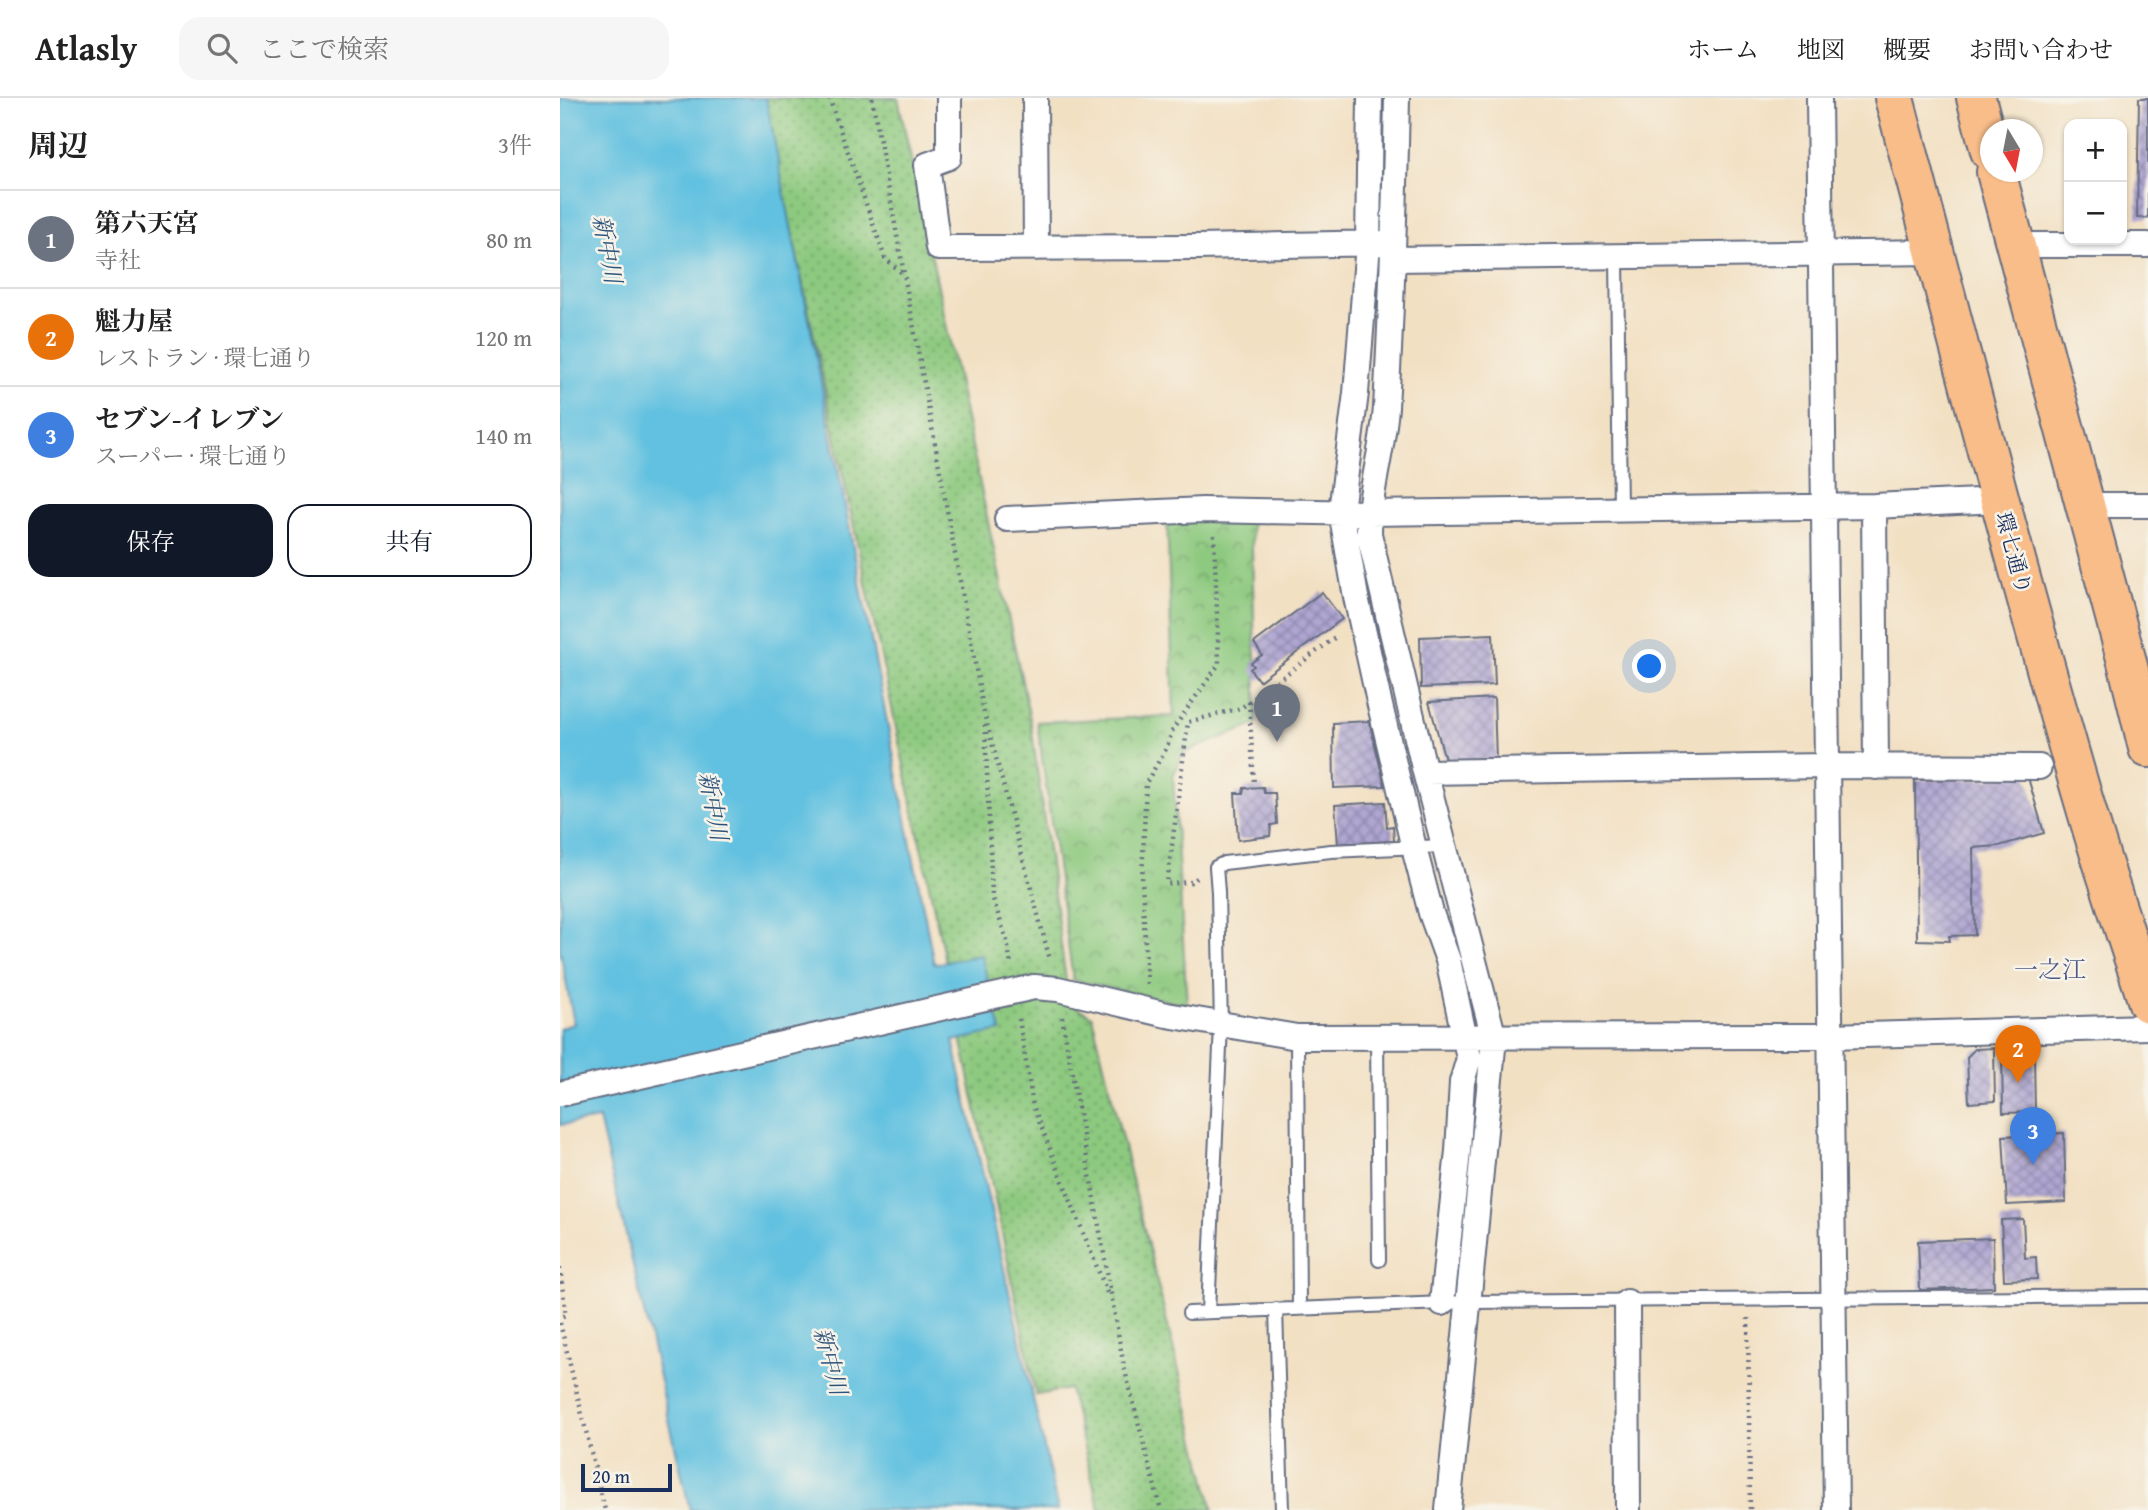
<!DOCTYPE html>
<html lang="ja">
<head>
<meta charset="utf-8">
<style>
	body { margin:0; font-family:"Gentium Book Plus","Noto Serif JP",serif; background:#f6f6f6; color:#222 }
	.controls { position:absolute; right:21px; top:21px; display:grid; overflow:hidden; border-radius:14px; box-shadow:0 2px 5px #0004 }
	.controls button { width:63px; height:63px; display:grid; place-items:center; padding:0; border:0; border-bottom:2px solid #e0e0e0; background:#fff; color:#222; font:35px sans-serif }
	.compass { position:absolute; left:1420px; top:21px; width:63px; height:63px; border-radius:50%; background:#fff; box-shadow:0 2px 5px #0004; rotate:170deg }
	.scale { position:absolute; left:21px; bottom:18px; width:91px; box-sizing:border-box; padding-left:7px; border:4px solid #1b2f5e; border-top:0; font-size:19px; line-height:24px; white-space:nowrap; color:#1b2f5e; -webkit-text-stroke:5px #f7f3e8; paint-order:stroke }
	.you { position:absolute; left:1090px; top:569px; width:24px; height:24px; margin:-18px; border:5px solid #fff; border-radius:50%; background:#1a73e8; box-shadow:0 0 0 10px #1a73e833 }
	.badge { display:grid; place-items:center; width:46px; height:46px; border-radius:50%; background:#111827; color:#fff; font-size:23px; font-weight:700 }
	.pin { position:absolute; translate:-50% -58px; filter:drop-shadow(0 2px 4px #0008) }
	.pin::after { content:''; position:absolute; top:37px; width:24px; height:21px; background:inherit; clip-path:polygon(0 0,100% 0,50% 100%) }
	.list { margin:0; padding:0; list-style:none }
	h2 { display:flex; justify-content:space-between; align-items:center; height:91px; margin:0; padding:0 28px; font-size:30px }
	h2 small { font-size:23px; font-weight:400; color:#767676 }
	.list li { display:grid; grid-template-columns:46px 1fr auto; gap:21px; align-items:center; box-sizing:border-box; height:98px; padding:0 28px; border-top:2px solid #e0e0e0 }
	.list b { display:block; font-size:26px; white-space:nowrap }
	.list p { margin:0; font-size:23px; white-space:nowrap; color:#767676 }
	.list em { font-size:23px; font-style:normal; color:#767676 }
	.actions { display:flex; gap:14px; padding:21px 28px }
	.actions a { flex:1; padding:16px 0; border:2px solid #111827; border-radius:21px; text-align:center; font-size:24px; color:#111827 }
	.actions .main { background:#111827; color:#fff }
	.icon { flex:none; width:38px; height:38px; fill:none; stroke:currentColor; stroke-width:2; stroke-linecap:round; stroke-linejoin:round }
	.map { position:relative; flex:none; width:1588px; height:1412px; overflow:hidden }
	header { display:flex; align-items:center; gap:42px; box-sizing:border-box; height:98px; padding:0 35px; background:#fff; border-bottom:2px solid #e0e0e0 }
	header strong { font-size:33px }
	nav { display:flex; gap:38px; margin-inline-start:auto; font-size:24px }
	.search { width:490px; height:63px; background:#f6f6f6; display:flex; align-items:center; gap:18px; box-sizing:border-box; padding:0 24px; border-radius:21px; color:#767676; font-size:26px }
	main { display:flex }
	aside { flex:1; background:#fff }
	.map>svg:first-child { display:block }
	.grass { fill:url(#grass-dots); stroke:#547c6e; stroke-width:2 }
	.park { fill:url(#park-crowns); stroke:#547c6e; stroke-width:2 }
	.water { fill:#62c1e0; stroke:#3e789f; stroke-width:2 }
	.building { fill:url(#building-cross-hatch) }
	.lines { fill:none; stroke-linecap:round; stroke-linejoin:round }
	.lane-casing { stroke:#666d81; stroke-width:16 }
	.street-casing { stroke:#666d81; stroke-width:28 }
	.primary-casing { stroke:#666d81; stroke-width:42 }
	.path { stroke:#666d81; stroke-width:4.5; stroke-dasharray:2 5; stroke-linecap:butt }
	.lane { stroke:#fff; stroke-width:12 }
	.street { stroke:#fff; stroke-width:24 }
	.primary { stroke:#f8bd89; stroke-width:38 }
	.street-bridge-casing { stroke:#666d81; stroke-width:28; stroke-linecap:butt }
	.street-bridge { stroke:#fff; stroke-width:24 }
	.labels { text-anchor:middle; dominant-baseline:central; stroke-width:5; stroke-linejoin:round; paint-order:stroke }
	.street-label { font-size:21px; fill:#1b2f5e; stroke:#f7f3e8 }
	.water-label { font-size:23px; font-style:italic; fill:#2d547e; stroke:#f7f3e8 }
	.quarter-label { font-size:24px; fill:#4f5986; stroke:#f7f3e8 }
</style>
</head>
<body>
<header>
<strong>Atlasly</strong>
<div class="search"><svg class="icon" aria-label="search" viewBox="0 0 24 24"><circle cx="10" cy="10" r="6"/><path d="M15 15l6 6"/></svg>ここで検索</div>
<nav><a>ホーム</a><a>地図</a><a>概要</a><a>お問い合わせ</a></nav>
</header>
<main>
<aside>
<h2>周辺<small>3件</small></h2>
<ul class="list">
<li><span class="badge" style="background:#6b7280">1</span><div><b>第六天宮</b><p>寺社</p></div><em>80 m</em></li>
<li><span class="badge" style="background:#e8710a">2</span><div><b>魁力屋</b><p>レストラン · 環七通り</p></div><em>120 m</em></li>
<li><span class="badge" style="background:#3f7fe0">3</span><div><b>セブン-イレブン</b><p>スーパー · 環七通り</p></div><em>140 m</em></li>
</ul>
<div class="actions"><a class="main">保存</a><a>共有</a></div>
</aside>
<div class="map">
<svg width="1588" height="1412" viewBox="0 0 1588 1412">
	<defs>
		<pattern id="grass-dots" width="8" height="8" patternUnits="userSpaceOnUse" patternTransform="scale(1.75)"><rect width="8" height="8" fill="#8dc97f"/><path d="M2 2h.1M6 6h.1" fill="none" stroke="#72a46b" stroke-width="1.8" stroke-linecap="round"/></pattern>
		<pattern id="park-crowns" width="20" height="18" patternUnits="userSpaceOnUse" patternTransform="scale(1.75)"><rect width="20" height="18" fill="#8dc97f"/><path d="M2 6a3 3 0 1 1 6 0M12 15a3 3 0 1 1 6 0" fill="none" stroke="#72a46b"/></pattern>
		<pattern id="building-cross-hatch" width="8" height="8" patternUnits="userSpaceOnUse" patternTransform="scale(1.75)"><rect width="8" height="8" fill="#afa6d1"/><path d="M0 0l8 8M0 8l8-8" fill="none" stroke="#8e88ad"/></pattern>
	</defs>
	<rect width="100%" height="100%" fill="#f7f3e8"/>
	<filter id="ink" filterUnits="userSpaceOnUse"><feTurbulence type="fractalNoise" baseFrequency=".0143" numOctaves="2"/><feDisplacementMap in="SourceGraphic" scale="14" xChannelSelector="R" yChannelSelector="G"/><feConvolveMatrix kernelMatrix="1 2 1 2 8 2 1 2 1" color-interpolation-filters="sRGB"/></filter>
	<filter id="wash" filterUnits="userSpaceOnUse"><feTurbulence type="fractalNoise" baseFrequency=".00686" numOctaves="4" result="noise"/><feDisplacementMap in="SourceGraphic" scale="28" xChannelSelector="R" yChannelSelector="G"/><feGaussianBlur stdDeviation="1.57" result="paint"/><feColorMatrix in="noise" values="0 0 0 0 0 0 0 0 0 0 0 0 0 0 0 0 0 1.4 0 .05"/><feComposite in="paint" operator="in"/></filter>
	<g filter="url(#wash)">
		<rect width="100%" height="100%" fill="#f2e0c3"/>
		<!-- grass -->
		<path class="grass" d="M204 0H338L471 626 509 905 532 918 653 1412H540L509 1291 476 1297Z"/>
		<!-- park -->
		<path class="park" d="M691 417 697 626 623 655 613 678 627 907 513 882 477 624 614 618 607 419Z"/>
		<!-- water -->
		<path class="water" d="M0 0H206L374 866 421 857 441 933 393 943 498 1412H130L39 1021 0 1027V930L14 926 0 852Z"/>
		<g id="blocks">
			<!-- building -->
			<path class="building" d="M1579 0H1588V120H1577Z
				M762 494 782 521 699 583 690 571 694 568 691 565 702 557 694 545Z
				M933 536 935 587 861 590 860 539Z
				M934 600 936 662 886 665 869 604Z
				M809 623 825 688 774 690 773 625Z
				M1467 676 1484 735 1439 748 1413 750 1415 837 1389 838 1390 843 1357 842 1355 682 1429 681Z
				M703 689 704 695H715L717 726 711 727 710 738 678 742 675 695H683L684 690Z
				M825 704 827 729 833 728 834 743 778 746 775 707Z
				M1434 950 1435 1003 1409 1005 1407 959 1415 951Z
				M1474 955 1475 1014 1443 1015 1442 956Z
				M1504 1035 1506 1104 1447 1107 1443 1038Z
				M1463 1121 1465 1160 1476 1159 1477 1181 1444 1182 1441 1122Z
				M1433 1140 1434 1189 1360 1192 1358 1143Z"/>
		</g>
	</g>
	<g filter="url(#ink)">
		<use href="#blocks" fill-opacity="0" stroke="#666d81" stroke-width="2"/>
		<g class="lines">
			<!-- lane casing -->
			<g class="lane-casing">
				<path id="lane" d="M1057 159 1060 412
					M817 938 819 1162
					M737 939 739 1210
					M716 1211 722 1412
					M648 1214 661 927 658 794 656 769 664 765 771 753 883 748
					M629 1215 910 1204 1588 1198"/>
			</g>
			<!-- street casing -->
			<g class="street-casing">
				<path id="street" d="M389 0V59L367 67 378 150 638 149 823 145
					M475 0 476 150
					M810 0 808 146 796 295 781 413 796 499 818 599 854 750 871 815 888 862 909 960 902 984 898 1053 882 1205
					M837 0C835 103 832 206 826 309 823 352 809 393 809 436L865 674 934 940 888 1412
					M1259 0 1276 1412
					M1456 147H1588
					M834 161 1375 154
					M1525 407H1588
					M1314 408 1316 669
					M447 421 643 412 809 415 1314 408 1439 402
					M865 674 1267 668 1479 669
					M474 889 498 891 607 917 737 939 1270 938 1588 929
					M1067 1204 1068 1412"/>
			</g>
			<!-- primary casing -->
			<g class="primary-casing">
				<path id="primary" d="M1334 0C1398 242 1459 484 1530 724 1548 785 1569 845 1588 905
					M1416 0 1430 53
					M1436 74 1567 564 1588 650"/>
			</g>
			<!-- path -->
			<path class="path" d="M269 0 325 160 344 177
				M312 0 424 615 490 862
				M689 604 694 686
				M425 627 432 798 447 843 451 867
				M637 780 631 784 607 786 628 624 681 610 777 538
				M587 886 582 783 586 685 607 649 613 631 659 566 654 437
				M502 919 564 1269 601 1412
				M459 921 473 1008 548 1197
				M0 1170 6 1217 0 1219
				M1188 1220 1190 1412
				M0 1225 45 1412"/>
			<!-- lane -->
			<use href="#lane" class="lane"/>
			<!-- street -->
			<use href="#street" class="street"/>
			<!-- primary -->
			<use href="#primary" class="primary"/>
			<!-- street-bridge casing -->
			<g class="street-bridge-casing">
				<path id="street-bridge" d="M0 996 474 889"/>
			</g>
			<!-- street-bridge -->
			<use href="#street-bridge" class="street-bridge"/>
		</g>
	</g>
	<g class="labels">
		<!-- street labels -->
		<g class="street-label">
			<text transform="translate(1454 455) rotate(75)">環七通り</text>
		</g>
		<!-- water labels -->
		<g class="water-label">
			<text transform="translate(48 151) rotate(79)">新中川</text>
			<text transform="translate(154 708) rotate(79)">新中川</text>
			<text transform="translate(271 1263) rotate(75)">新中川</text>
		</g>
		<!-- quarter labels -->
		<g class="quarter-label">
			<text x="1490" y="871">一之江</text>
		</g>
	</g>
</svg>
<div class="controls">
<button>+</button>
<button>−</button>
</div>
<svg class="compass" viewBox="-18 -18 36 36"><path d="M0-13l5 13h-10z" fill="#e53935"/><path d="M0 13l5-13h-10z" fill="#767676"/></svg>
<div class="scale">20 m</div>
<div class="you"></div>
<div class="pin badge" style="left:717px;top:644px;background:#6b7280">1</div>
<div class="pin badge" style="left:1458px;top:985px;background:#e8710a">2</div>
<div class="pin badge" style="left:1473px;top:1067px;background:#3f7fe0">3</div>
</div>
</main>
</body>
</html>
